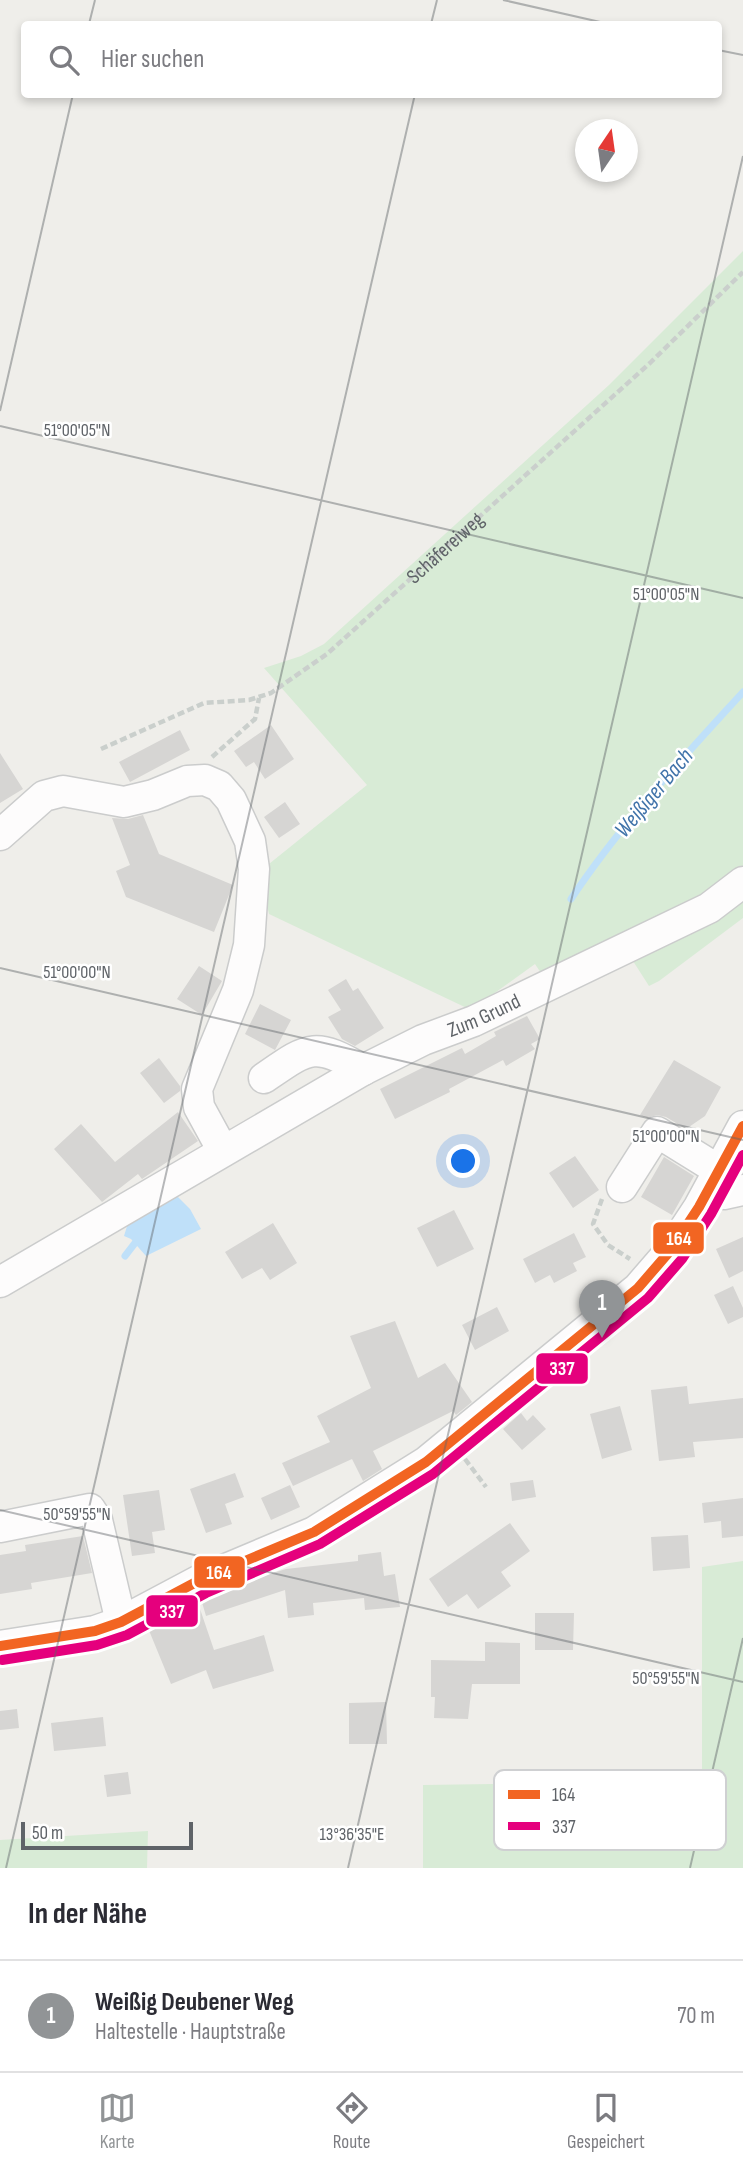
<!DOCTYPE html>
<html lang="de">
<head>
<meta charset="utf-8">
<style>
	body { margin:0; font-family:"Sofia Sans Condensed",sans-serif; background:#f7f7f7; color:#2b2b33 }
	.compass { position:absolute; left:575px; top:119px; width:63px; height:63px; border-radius:50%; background:#fff; box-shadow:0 4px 10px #0003; rotate:13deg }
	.scale { position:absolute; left:21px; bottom:18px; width:172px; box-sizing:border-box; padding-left:7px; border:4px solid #5f6368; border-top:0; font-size:19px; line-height:24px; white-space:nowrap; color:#5f6368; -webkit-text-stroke:5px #fff; paint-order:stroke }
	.you { position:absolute; left:464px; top:1162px; width:24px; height:24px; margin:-18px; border:5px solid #fff; border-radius:50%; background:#1a73e8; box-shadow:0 0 0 10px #1a73e833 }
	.badge { display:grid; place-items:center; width:46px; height:46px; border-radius:50%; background:#919496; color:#fff; font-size:23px; font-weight:700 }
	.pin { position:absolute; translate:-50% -58px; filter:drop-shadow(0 2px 4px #0008) }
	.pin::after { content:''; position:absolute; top:37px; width:24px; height:21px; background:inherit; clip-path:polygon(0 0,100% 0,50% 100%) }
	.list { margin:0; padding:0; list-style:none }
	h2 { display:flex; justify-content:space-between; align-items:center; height:91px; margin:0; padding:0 28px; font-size:30px }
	h2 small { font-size:23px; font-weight:400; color:#7c7c81 }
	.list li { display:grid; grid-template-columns:46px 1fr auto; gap:21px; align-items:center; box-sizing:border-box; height:112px; padding:0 28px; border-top:2px solid #e1e1e2 }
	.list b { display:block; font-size:26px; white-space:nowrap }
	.list p { margin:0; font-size:23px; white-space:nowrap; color:#7c7c81 }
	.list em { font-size:23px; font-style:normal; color:#7c7c81 }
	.icon { flex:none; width:38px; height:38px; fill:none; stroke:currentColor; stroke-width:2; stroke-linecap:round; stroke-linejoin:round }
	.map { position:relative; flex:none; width:743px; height:1868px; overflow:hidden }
	.search { position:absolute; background:#fff; box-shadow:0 4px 10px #0003; left:21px; right:21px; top:21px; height:77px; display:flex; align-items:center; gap:18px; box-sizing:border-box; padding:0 24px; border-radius:7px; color:#7c7c81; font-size:26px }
	.sheet { height:203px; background:#fff }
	nav { display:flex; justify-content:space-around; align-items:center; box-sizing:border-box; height:98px; border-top:2px solid #e1e1e2; background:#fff; font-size:19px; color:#7c7c81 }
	nav a { display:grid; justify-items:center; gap:4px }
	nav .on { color:#919496 }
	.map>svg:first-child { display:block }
	.green { fill:#d8ebd6 }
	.water { fill:#bfe0f9 }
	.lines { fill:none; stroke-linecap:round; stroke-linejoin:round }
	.stream { stroke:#bfe0f9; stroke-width:7 }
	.building { fill:#d6d5d3 }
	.minor-casing { stroke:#cbcccc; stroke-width:33 }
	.path { stroke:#cacfcc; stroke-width:4.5; stroke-dasharray:7 3.5; stroke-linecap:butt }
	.minor { stroke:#fdfcfc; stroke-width:30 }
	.bus-1-casing { stroke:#fff; stroke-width:16 }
	.bus-2-casing { stroke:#fff; stroke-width:16 }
	.bus-1 { stroke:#f26522; stroke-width:10 }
	.bus-2 { stroke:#e5007d; stroke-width:10 }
	.ticks { fill:none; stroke:#5f6368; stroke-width:2; stroke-opacity:0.45 }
	.labels { text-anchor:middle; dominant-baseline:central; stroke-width:5; stroke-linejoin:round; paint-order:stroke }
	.street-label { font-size:21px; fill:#5f6368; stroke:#fff }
	.water-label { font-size:23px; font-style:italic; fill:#4174aa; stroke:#fff }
	.key { fill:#fff; stroke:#cfd0d2; stroke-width:2 }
	.key-label { font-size:19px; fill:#5f6368 }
	.ticks-label { font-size:18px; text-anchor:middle; fill:#5f6368; stroke:#fff; stroke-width:5; stroke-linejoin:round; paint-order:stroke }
	.line-badge { stroke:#fff; stroke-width:2.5 }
	.badge-label { font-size:19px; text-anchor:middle; font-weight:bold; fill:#fff }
</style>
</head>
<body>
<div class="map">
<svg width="743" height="1868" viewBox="0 0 743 1868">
	<rect width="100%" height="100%" fill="#efeeea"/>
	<!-- green -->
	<path class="green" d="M743 251V870L688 908 545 979 535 964 471 1010 269 914 259 872 367 785 264 668 301 656 324 644 609 385Z
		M743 892V918L659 981 649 986 633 961Z
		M743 1561V1868H423V1785L702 1781V1567Z
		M148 1831 147 1868H0V1840Z"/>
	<!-- water -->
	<path class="water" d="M177 1196 190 1209 201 1229 146 1256 131 1239 124 1236 128 1223Z"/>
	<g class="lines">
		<!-- stream -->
		<path class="stream" d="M571 899C621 824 682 759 743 692
			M125 1256 135 1243"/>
	</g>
	<!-- building -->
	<path class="building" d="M271 725 294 759 265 779 254 762 246 767 234 751Z
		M180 730 190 750 130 782 119 762Z
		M0 753 23 789 0 803Z
		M285 802 300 824 279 838 264 817Z
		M143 815 159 854 233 885 214 932 126 897 116 871 130 865 112 818 128 819Z
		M199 966 222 981 202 1015 177 999Z
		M346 979 353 991 358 988 384 1028 355 1046 342 1039 328 1017 341 1010 328 990Z
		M260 1004 291 1020 275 1050 245 1034Z
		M527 1016 540 1039 531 1044 535 1049 506 1066 503 1060 449 1089 450 1092 395 1119 380 1089 462 1048 465 1054 496 1036 494 1032Z
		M159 1058 180 1086V1091L164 1103 140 1073Z
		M674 1060 721 1087 705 1116 686 1129 666 1117 657 1115 647 1118 640 1115Z
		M178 1112 198 1141 142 1179 138 1174 102 1202 54 1149 81 1124 115 1162Z
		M575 1156 599 1190 573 1208 549 1173Z
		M664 1157 694 1176 672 1215 641 1197Z
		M454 1210 474 1249 437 1267 417 1228Z
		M273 1223 297 1263 270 1280 262 1268 242 1279 225 1252Z
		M574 1233 586 1257 573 1263 577 1271 554 1283 550 1275 535 1283 523 1259Z
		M743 1237V1271L729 1278 716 1249Z
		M733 1286 743 1308V1317L728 1324 714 1295Z
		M497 1307 509 1331 475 1350 462 1325Z
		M395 1321 418 1378 445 1363 472 1402 456 1415 453 1411 373 1451 382 1469 363 1481 352 1459 293 1486 282 1463 330 1442 317 1416 371 1388 350 1336Z
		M687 1386 689 1404 743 1398V1438L693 1442 695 1457 659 1461 651 1390Z
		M620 1406 632 1450 602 1459 590 1414Z
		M521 1413 527 1421 533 1415 546 1429 522 1450 503 1429Z
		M235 1473 244 1497 225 1504 232 1524 206 1533 190 1489Z
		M533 1480 536 1497 512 1501 510 1483Z
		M290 1485 300 1507 271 1520 261 1498Z
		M159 1490 165 1530 152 1532 155 1553 132 1556 123 1495Z
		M743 1498V1536L722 1538 721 1521 704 1523 702 1503Z
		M510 1523 530 1551 501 1572 511 1586 478 1609 467 1594 448 1607 429 1579Z
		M688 1535 690 1568 653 1571 651 1537Z
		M83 1536 92 1573 31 1583 32 1589 0 1594V1555L26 1551 25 1545Z
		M381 1552 384 1576 395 1574 400 1607 365 1610 364 1598 313 1603 314 1615 288 1618 285 1590 206 1616 201 1599 233 1585 286 1569 358 1561V1555Z
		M199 1606 214 1650 264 1635 274 1671 213 1689 206 1670 171 1684 148 1628Z
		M535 1613H574L573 1650H535Z
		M485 1642 520 1643V1684H472L468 1719 434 1718 435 1697H431V1660L485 1661Z
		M386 1702 387 1744H349V1703Z
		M17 1709 19 1728 0 1730V1711Z
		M103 1717 106 1746 54 1751 51 1723Z
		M128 1772 131 1794 107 1797 104 1775Z"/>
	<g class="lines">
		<!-- minor casing -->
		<g class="minor-casing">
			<g id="minor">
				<path d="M0 835 44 796 63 791 124 802 153 795 187 781 205 780 219 786 231 800 250 841 254 869 249 945 238 990 197 1089 199 1107 223 1151"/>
				<path d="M264 1078C309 1047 314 1041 363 1070"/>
				<path d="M712 1186 724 1194 743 1190"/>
				<path d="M622 1187 657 1132 720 1171"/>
				<path id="s2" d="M0 1282 363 1070 423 1040 474 1021 709 908 743 882"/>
				<path d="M0 1527 90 1509 97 1520 121 1622"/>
				<path d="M0 1646 95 1631 121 1622 200 1580 314 1532 426 1462 638 1288 670 1251 699 1207 743 1126"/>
			</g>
		</g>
		<!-- path -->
		<g class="path">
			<path id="s1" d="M101 749 204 703 249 700 271 693 327 654 650 363 743 272"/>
			<path d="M212 757 255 719 259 698"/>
			<path d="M602 1199 593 1224 608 1245 630 1259"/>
			<path d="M465 1459 486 1487"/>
		</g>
		<!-- minor -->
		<use href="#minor" class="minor"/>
		<!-- bus-1 casing -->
		<g class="bus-1-casing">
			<path id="bus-1" d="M0 1646 95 1631 121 1622 200 1580 314 1532 426 1462 638 1288 670 1251 699 1207 743 1126"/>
		</g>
		<!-- bus-2 casing -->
		<g class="bus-2-casing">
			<path id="bus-2" d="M2 1660 97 1645 127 1635 206 1593 320 1544 433 1474 648 1298 682 1259 711 1214 743 1155"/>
		</g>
		<!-- bus-1 -->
		<use href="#bus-1" class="bus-1"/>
		<!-- bus-2 -->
		<use href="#bus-2" class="bus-2"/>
	</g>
	<!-- ticks -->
	<path class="ticks" d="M503 0 609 24M89 24 95 0M431 24 437 0M718 50 743 55M0 411 73 94M0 426 743 598M0 968 743 1140M0 1510 743 1682M6 1868 415 94M348 1868 743 156M690 1868 743 1638"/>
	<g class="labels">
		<!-- street labels -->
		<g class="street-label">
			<text stroke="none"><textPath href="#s1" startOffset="408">Schäfereiweg</textPath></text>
			<text stroke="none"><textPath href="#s2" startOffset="553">Zum Grund</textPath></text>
		</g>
		<!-- water labels -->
		<g class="water-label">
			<text transform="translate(654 793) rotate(-50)">Weißiger Bach</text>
		</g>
	</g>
	<!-- legend -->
	<rect x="494" y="1770" width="232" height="80" rx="10" class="key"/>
	<rect x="508" y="1790" width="32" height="9" fill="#f26522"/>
	<rect x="508" y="1822" width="32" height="8" fill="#e5007d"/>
	<g class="key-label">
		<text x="552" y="1801">164</text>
		<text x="552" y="1833">337</text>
	</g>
	<g class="ticks-label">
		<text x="77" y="436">51°00'05"N</text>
		<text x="666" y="600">51°00'05"N</text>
		<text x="77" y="978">51°00'00"N</text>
		<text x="666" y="1142">51°00'00"N</text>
		<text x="77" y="1520">50°59'55"N</text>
		<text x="666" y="1684">50°59'55"N</text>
		<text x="352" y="1840">13°36'35"E</text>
	</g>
	<g class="line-badge">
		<rect x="652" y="1221" width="53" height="34" rx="7" fill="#f26522"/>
		<rect x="535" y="1352" width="54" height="33" rx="7" fill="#e5007d"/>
		<rect x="193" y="1555" width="53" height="34" rx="7" fill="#f26522"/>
		<rect x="145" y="1594" width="54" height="34" rx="7" fill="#e5007d"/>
	</g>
	<g class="badge-label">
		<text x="679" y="1245">164</text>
		<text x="562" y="1375">337</text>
		<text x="219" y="1579">164</text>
		<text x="172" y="1618">337</text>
	</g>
</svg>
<svg class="compass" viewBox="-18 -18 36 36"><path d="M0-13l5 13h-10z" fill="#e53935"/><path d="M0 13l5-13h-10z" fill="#7c7c81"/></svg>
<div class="scale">50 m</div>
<div class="you"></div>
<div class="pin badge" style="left:602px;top:1338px">1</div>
<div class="search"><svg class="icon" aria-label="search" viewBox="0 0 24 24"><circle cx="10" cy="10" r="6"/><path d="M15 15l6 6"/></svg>Hier suchen</div>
</div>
<section class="sheet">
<h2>In der Nähe<small></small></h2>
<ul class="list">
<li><span class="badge">1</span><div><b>Weißig Deubener Weg</b><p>Haltestelle · Hauptstraße</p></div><em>70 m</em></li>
</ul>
</section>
<nav>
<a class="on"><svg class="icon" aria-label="map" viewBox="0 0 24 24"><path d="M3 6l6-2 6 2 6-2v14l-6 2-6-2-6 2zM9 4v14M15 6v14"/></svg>Karte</a>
<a><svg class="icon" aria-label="directions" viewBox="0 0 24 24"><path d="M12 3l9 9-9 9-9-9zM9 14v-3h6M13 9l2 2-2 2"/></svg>Route</a>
<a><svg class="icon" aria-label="saved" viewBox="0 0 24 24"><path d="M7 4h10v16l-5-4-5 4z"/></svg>Gespeichert</a>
</nav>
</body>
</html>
